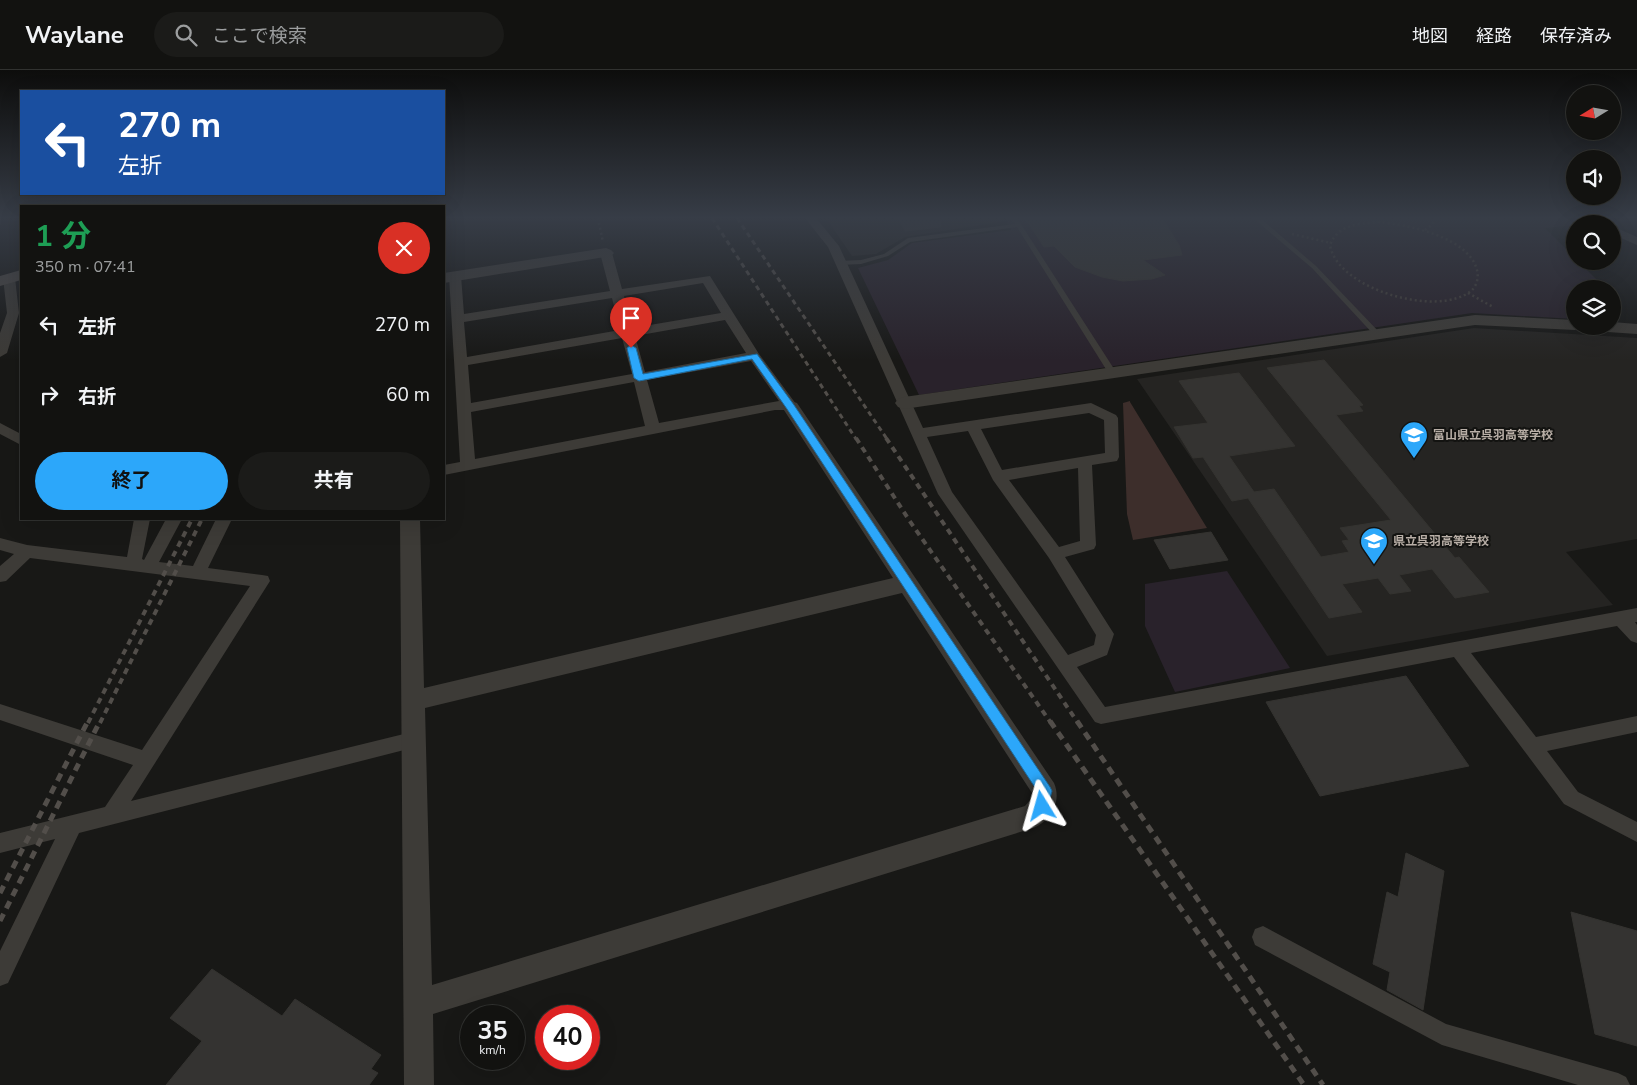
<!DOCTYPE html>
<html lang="ja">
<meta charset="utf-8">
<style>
body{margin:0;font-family:"Nunito Sans","Noto Sans JP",sans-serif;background:#1b1b19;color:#f1f3f6;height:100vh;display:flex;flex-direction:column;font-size:19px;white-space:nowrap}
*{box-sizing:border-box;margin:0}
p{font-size:16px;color:#9c9e9f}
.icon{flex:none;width:28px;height:28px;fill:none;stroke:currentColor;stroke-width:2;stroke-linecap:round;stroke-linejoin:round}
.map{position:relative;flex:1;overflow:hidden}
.sheet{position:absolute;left:20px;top:135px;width:425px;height:315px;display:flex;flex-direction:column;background:#121210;border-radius:0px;box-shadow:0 5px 20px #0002,0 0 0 1px #313230}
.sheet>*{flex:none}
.guide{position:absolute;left:20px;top:20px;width:425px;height:105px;border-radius:0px;box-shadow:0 5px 20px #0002,0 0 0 1px #313230;background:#1a4fa0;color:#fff;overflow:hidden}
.needle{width:32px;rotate:259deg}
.controls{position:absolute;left:1566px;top:15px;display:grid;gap:10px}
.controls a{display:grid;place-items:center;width:55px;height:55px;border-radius:50%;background:#121210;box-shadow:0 5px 20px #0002,0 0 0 1px #313230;font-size:25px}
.speed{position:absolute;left:460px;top:935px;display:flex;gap:10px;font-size:25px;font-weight:700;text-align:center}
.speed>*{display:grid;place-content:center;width:65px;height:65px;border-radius:50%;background:#121210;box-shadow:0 5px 20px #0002,0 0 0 1px #313230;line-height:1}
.speed small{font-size:12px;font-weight:400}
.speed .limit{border:8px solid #d22;background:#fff;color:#111}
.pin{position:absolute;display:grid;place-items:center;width:42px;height:42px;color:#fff;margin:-51px -21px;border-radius:50% 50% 50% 0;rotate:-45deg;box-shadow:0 0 5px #0007}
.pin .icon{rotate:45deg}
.me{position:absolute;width:55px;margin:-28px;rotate:352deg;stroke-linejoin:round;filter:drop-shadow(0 0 4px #0008)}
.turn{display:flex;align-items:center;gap:18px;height:105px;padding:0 15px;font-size:22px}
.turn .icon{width:65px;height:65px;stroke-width:2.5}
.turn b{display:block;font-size:35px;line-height:42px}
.round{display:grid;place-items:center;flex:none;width:52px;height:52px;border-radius:26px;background:#1b1b19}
.summary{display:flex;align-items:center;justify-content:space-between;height:85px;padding:0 15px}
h1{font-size:30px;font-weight:700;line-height:38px;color:#1e9e55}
.primary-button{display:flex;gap:10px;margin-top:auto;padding:10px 15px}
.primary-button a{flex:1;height:58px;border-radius:30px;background:#2ca7fa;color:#111;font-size:20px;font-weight:700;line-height:58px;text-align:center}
.primary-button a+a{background:#1b1b19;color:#f1f3f6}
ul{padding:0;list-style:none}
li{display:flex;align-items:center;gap:15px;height:70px;padding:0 15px}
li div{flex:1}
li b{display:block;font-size:19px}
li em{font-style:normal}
header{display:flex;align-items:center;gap:30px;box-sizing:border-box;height:70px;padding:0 25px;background:#121210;border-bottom:1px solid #313230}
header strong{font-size:24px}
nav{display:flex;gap:28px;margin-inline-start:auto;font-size:18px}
.search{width:350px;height:45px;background:#1b1b19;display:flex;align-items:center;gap:12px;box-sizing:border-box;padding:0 18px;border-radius:28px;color:#9c9e9f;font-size:19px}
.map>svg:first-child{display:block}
.built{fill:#252422}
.green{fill:#29222b}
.water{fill:#3d2e2b}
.building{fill:#343331;stroke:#343330}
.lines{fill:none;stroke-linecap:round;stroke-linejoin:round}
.path{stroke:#44403d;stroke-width:2.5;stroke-dasharray:2 3;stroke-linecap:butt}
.service{fill:#3d3b37;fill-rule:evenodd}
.minor{fill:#3d3b37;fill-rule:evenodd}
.tertiary{fill:#3d3b37;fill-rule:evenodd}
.secondary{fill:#4d4945;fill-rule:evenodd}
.rail-far2{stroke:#524e4a;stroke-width:3;stroke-dasharray:5 4;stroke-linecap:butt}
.rail-far1{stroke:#524e4a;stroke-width:4;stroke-dasharray:6 5;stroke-linecap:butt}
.rail{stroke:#524e4a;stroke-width:5;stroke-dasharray:8 6;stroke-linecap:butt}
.route{fill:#2ca7fa;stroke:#1d6da2}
.labels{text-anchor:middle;stroke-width:4;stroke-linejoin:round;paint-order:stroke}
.poi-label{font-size:12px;font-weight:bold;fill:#b9afa7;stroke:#131311;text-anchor:start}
</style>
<header>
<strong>Waylane</strong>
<div class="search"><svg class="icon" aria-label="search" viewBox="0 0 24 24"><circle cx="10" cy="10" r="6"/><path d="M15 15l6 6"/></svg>ここで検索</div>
<nav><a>地図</a><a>経路</a><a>保存済み</a></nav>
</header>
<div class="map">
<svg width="1637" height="1015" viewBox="0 0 1637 1015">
<rect width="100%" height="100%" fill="#181816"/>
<!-- built -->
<path class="built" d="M826,148h178l2,3 -101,16 -29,17 -24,2z
M1474,258l163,10v201l-71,13 47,53 -286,51 -190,-277z"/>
<!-- green -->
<path class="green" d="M1005,148h574l9,6 -43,4 30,30v3h3l28,28h-31v30l-103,-6 -553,82 -61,-127 30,-8 24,-17 99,-13z
M1227,501l63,97 -115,24 -30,-66v-42z"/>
<!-- water -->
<path class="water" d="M1130,331v1l77,126 -74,12 -6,-26 -4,-111z"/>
<!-- building -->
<path class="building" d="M898,148h42l1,9 -36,4z
M1025,148h137l17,27 3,10 -39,5 22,15 -13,4 -29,2 -21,-4 -27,-10 -21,-21 -10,1z
M1324,290l39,45 -4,1 4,5 -27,4 119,143 4,-1 30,35 -34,6 -23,-29 -33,6 12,16 -21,3 -12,-16 -36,6 20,28 -33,6 -81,-120 -16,3 -29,-44 -10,1 -19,-31 34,-4 -29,-42 60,-8 56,73 -66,10 25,36 20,-3 47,68 28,-5 -7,-11 7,-1 -9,-12 51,-8 -124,-152z
M1211,462l17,28 -58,9 -16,-29z
M1406,606l63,90 -149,30 -54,-94z
M1406,783l38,18 -21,139 -36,-20 3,-18 -17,-8 14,-72 11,5z
M1571,842l66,19v115l-42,-12z
M212,899l70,47 13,-17 86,56 -10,14 7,4 -9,12h-203l36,-44 -32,-23z"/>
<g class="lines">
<!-- path -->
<path class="path" d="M598,148l5,24
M1378,152c28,2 91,15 99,48 2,7 0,16 -6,21 -34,27 -134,-2 -141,-46 8,-21 29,-21 48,-23z
M1425,160l8,-6 2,-6
M1292,164l39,9
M1468,223l25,14"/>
<!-- service -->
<path class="service" d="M1011,148h6l99,154 -1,2h-6l-92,-147 -107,15 -22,14 -27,8 -22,1 -3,-2 3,-2 22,-1 23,-6 24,-16 107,-14z
M1253,148h7l56,48 63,66v4h-4l-63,-68z"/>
<!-- minor -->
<path class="minor" d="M805,148h11l23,28 84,182 168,-25 25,12 2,3 1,39 -2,4 -25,4 4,80 -2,4 -29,8 49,77 -7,21 -30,12 28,40 532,-99v14h-2l2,3v18l-6,-2 -14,-15 -146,27 65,84 101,-21v16l-90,19 31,41 59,30v20l-73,-38 -110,-147 -353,67 -6,-2 -157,-228 -110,-247zM1089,343l15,7 1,33 -103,17 -21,-41zM968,361l25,49 56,78 47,77 -2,10 -26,10 -116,-163 -25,-55zM1078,398l2,73 -21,6 -50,-67z
M1586,148h14l7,6h-14z
M1612,156l25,11v8l-25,-11z
M606,180l6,3 10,36 88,-13 49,78 37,50 2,3 -2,3h-21l-331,65v-10l16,-3 -11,-186 2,-3h8l2,3 3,38 146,-23 -10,-38zM703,213l18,30 -89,15 -8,-32zM612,228l8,32 -153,27 -3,-35zM725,250l21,33 -101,19 -10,-36zM622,268l10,36 -161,29 -3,-38zM751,291l28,40 -120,22 -12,-43zM634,312l11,44 -170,33 -4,-47z
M9,204l6,4 4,35 -12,40 -7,4v-24l7,-20 -4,-35z
M0,353l21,11v11l-21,-11z
M134,449h16l-8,40 2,1 22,-41h16l-23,43 34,4 23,-47h16l-24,49 54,7 6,1 2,5 -139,220 281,-69 7,2 2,6 -2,6 -7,2 -333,85 -71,150 -8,3v-35l55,-112 -55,14v-20l105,-26 28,-42 -133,-45v-16l142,46 108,-164 -220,-28 -24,23 -6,1v-16l14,-12 -14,-4v-12l27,7 100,12z
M1263,856l183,98 172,49 8,4 4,8h-52l-136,-40 -187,-100 -3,-8 3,-8z"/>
<!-- tertiary -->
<path class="tertiary" d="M606,178l5,2 3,3 -3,3 -167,27v-10z
M1475,245l100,5v6h7l-7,4 -100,-5 -571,84 -6,-2 -3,-4 3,-4 6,-2z
M1612,252l25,2v10l-44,-3 -8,-5h27z
M791,331l6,2 257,380c8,18 -3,38 -21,45l-600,186 1,71h-30l-4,-566h20l4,169 469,-110 -111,-171 3,-4zM902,523l130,200 -2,7 -5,6 -593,179 -7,-277z"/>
<!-- secondary -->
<path class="secondary" d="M21,200v10l-21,6v-10z"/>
<!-- rail-far2 -->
<path class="rail-far2" d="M712,148l144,221
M737,148l150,221"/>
<!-- rail-far1 -->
<path class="rail-far1" d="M856,368l53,82 142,203
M886,368l192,285
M88,653l104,-204
M100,653l102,-204"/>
<!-- rail -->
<path class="rail" d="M1050,651l254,364
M1077,651l246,364
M0,823l88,-172
M0,851l100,-200"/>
</g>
<!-- sky -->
<linearGradient id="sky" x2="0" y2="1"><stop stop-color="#0d0d0c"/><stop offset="0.51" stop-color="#373d47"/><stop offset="1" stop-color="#373d47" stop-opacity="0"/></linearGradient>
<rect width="1637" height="290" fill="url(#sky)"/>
<!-- route -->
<path class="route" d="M631,275l5,3 7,26 114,-20 37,51 256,382 2,4 -5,19 -5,2 -4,-2 -2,-4 2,-14 -251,-383 -35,-50 -113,22 -5,-3 -7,-30z"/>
<!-- icons -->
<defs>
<g id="school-pin" transform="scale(1.4375)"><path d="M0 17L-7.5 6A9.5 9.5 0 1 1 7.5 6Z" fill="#2ca7fa" stroke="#131311"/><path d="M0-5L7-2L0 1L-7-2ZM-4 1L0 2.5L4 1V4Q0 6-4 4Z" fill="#fff"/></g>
</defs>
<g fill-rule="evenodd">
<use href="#school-pin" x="1414" y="365"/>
<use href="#school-pin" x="1374" y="471"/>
</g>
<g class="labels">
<!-- poi labels -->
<g class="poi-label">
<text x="1433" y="369">富山県立呉羽高等学校</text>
<text x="1393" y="475">県立呉羽高等学校</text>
</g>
</g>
</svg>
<div class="controls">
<a><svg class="needle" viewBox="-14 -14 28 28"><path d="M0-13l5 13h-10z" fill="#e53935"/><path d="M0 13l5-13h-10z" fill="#9c9e9f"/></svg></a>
<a><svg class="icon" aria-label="sound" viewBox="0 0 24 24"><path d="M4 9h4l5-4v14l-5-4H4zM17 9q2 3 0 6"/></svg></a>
<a><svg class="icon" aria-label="search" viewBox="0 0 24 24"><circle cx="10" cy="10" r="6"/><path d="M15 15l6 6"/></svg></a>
<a><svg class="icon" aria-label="layers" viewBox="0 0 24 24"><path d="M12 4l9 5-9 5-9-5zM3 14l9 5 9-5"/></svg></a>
</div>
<div class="speed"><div>35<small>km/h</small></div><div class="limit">40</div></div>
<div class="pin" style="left:631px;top:278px;background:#d93025"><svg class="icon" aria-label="arrive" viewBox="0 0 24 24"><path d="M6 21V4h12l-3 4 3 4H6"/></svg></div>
<svg class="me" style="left:1042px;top:736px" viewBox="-20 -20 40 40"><path d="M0-17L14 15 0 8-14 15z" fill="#2ca7fa" stroke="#fff" stroke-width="4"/></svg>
<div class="guide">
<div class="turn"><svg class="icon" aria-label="left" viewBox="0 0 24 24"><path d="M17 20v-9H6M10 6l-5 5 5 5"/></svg><div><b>270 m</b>左折</div></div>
</div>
<section class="sheet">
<div class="summary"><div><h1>1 分</h1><p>350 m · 07:41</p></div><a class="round" style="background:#d93025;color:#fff"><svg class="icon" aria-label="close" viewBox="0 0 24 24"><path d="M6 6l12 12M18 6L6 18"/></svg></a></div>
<ul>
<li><svg class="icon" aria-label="left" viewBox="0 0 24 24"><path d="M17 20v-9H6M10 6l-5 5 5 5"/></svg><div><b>左折</b></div><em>270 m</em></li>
<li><svg class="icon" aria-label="right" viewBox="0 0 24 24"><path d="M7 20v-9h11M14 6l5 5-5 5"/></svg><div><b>右折</b></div><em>60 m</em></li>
</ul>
<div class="primary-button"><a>終了</a><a>共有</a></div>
</section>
</div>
